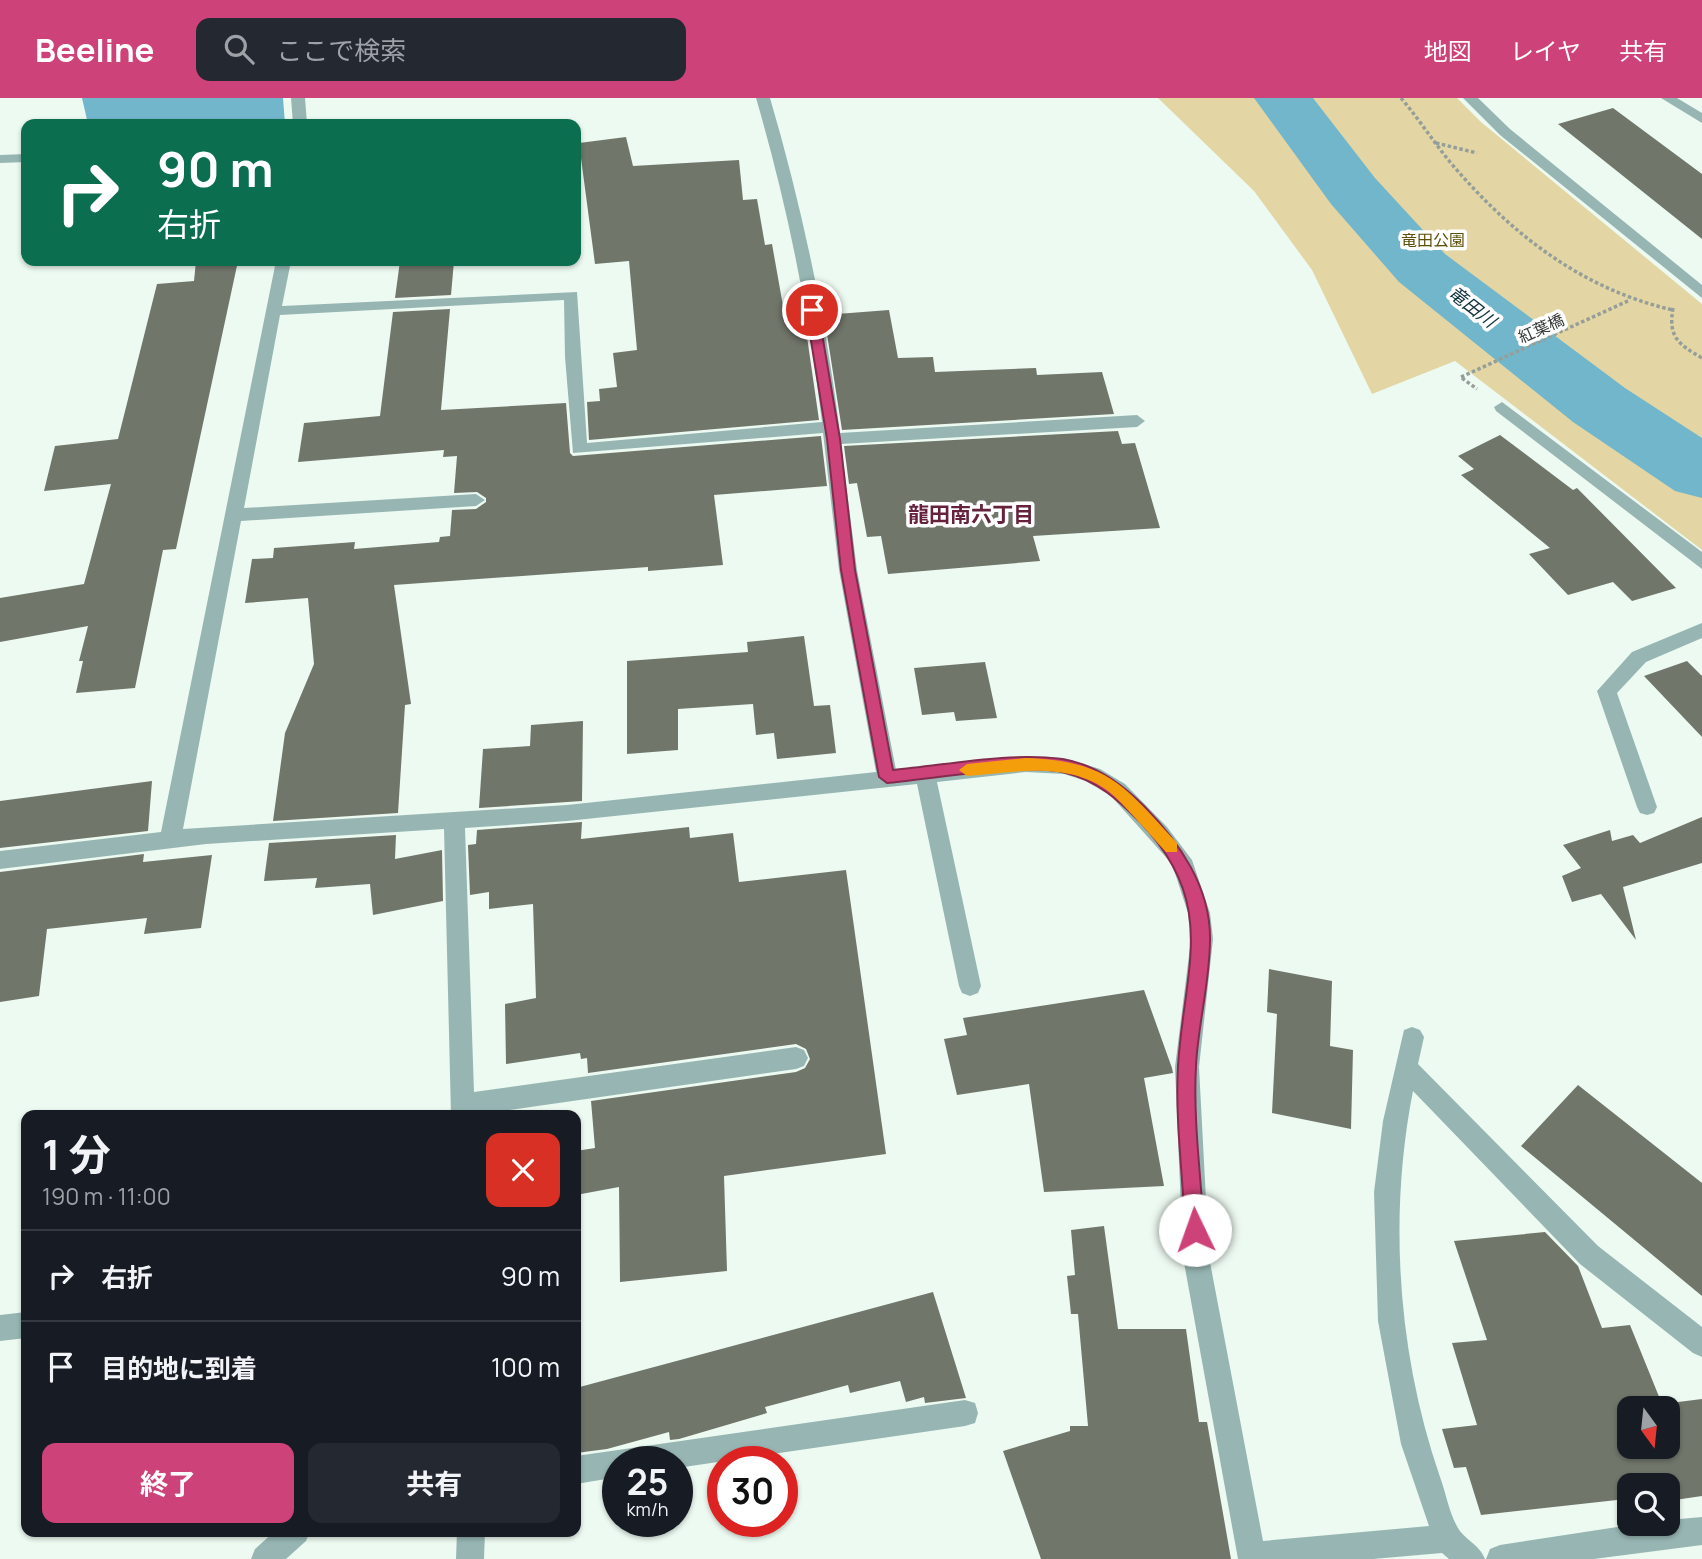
<!DOCTYPE html>
<html lang="ja">
<meta charset="utf-8">
<style>
body{margin:0;font-family:Manrope,"Noto Sans JP",sans-serif;background:#242831;color:#f1f3f6;height:100vh;display:flex;flex-direction:column;font-size:26px;white-space:nowrap}
*{box-sizing:border-box;margin:0}
p{font-size:23px;color:#9ea1a6}
.icon{flex:none;width:38px;height:38px;fill:none;stroke:currentColor;stroke-width:2;stroke-linecap:round;stroke-linejoin:round}
.map{position:relative;flex:1;overflow:hidden}
.sheet{position:absolute;left:21px;top:1012px;width:560px;height:427px;display:flex;flex-direction:column;background:#171b24;border-radius:14px;box-shadow:0 2px 5px #0004}
.sheet>*{flex:none}
.top-card{position:absolute;left:21px;top:21px;width:560px;height:147px;border-radius:14px;box-shadow:0 2px 5px #0004;background:#0b6e4f;color:#fff;overflow:hidden}
.needle{width:46px;rotate:165deg}
.fabs{position:absolute;left:1617px;top:1298px;display:grid;gap:14px}
.fabs a{display:grid;place-items:center;width:63px;height:63px;border-radius:14px;background:#171b24;box-shadow:0 2px 5px #0004;font-size:35px}
.speed{position:absolute;left:602px;top:1348px;display:flex;gap:14px;font-size:35px;font-weight:700;text-align:center}
.speed>*{display:grid;place-content:center;width:91px;height:91px;border-radius:50%;background:#171b24;box-shadow:0 2px 5px #0004;line-height:1}
.speed small{font-size:18px;font-weight:400}
.speed .limit{border:10px solid #d22;background:#fff;color:#111}
.pin{position:absolute;display:grid;place-items:center;width:60px;height:60px;color:#fff;margin:-30px;border:4px solid #fff;border-radius:50%;box-shadow:0 2px 7px #0007}
.me{position:absolute;width:77px;margin:-38px;rotate:357deg;stroke-linejoin:round;filter:drop-shadow(0 0 5px #0008)}
.turn{display:flex;align-items:center;gap:24px;height:147px;padding:0 21px;font-size:32px}
.turn .icon{width:91px;height:91px;stroke-width:2.5}
.turn b{display:block;font-size:49px;line-height:60px}
.round{display:grid;place-items:center;flex:none;width:74px;height:74px;border-radius:14px;background:#242831}
.head{display:flex;align-items:center;justify-content:space-between;height:119px;padding:0 21px}
h1{font-size:42px;font-weight:700;line-height:52px}
.cta{display:flex;gap:14px;margin-top:auto;padding:14px 21px}
.cta a{flex:1;height:80px;border-radius:14px;background:#cd4278;color:#fff;font-size:28px;font-weight:700;line-height:80px;text-align:center}
.cta a+a{background:#242831;color:#f1f3f6}
ul{padding:0;list-style:none}
li{display:flex;align-items:center;gap:21px;height:91px;padding:0 21px;border-top:2px solid #363941}
li div{flex:1}
li b{display:block;font-size:26px}
li em{font-style:normal}
header{display:flex;align-items:center;gap:42px;box-sizing:border-box;height:98px;padding:0 35px;background:#cd4278;color:#fff}
header strong{font-size:33px}
nav{display:flex;gap:38px;margin-inline-start:auto;font-size:24px}
.search{width:490px;height:63px;background:#242831;display:flex;align-items:center;gap:18px;box-sizing:border-box;padding:0 24px;border-radius:14px;color:#9ea1a6;font-size:26px}
.map>svg:first-child{display:block}
.green{fill:#e3d6a4}
.water{fill:#72b6cc}
.lines{fill:none;stroke-linecap:round;stroke-linejoin:round}
.river{fill:#72b6cc;fill-rule:evenodd}
.building{fill:#71766b;fill-rule:evenodd}
.path{stroke:#959e98;stroke-width:3.5;stroke-dasharray:3.5 2.5;stroke-linecap:butt}
.minor{fill:#97b6b3;fill-rule:evenodd}
.route{fill:#cd4278;stroke:#852b4e;stroke-width:2}
.slow{fill:#f59e0b}
.labels{text-anchor:middle;stroke-width:7;stroke-linejoin:round;paint-order:stroke}
.far-park-label{font-size:16px;fill:#5f4f09;stroke:#fff}
.far-street-label{font-size:16px;fill:#353a37;stroke:#fff}
.far-water-label{font-size:18px;font-style:italic;fill:#0f313b;stroke:#fff}
.neighbourhood-label{font-size:21px;font-weight:bold;fill:#66223b;stroke:#fff}
</style>
<header>
<strong>Beeline</strong>
<div class="search"><svg class="icon" aria-label="search" viewBox="0 0 24 24"><circle cx="10" cy="10" r="6"/><path d="M15 15l6 6"/></svg>ここで検索</div>
<nav><a>地図</a><a>レイヤ</a><a>共有</a></nav>
</header>
<div class="map">
<svg width="1702" height="1461" viewBox="0 0 1702 1461">
<rect width="100%" height="100%" fill="#edfaf1"/>
<!-- green -->
<path class="green" d="M1158,0h299l24,24 221,182v246l-247,-189 -83,33 -60,-124 -58,-79z"/>
<!-- water -->
<path class="water" d="M82,0h201l2,26h-197z"/>
<g class="lines">
<!-- river -->
<path class="river" d="M1254,0h59l62,80 70,76 180,134 77,50v60l-27,-7 -102,-69 -174,-140 -68,-78z"/>
</g>
<!-- building -->
<path class="building" d="M1613,10l89,66v65l-144,-115z
M626,39l7,29 106,-6 4,40 14,-1 8,46 7,-1 13,73 19,-1 15,104 -230,20 -2,-38 13,-1 -1,-12 18,-2 -4,-34 24,-3 -8,-89 -34,3 -16,-121z
M196,163h42l-62,288 -13,1 -28,138 -59,5 7,-32h-4l9,-35 -88,16v-44l84,-14 27,-100 -67,7 11,-45 63,-7 39,-155 37,-3z
M400,163h54l-3,34 -56,3z
M450,211l-9,101 125,-7 4,50 3,3 248,-20 6,50 -113,9 9,70 -75,6v-4l-254,18 17,119 -6,1 -7,108 -125,8 12,-88 29,-69 -6,-66 -63,5 7,-44 21,-1 1,-10 81,-6 -1,7 85,-7 1,-5 10,-1 2,-26 24,-1 10,-7v-4l-9,-6 -23,1 3,-37 -14,1 1,-7 -146,12 6,-39 76,-7 13,-104z
M889,212l9,48 35,-1 2,15 101,-4 1,7 65,-3 12,42 -272,16 -18,-115z
M1118,333l4,13 13,-1 25,85 -127,8 7,25 -152,13 -7,-38 -14,1 -10,-54 -8,1 -5,-38z
M1500,337l73,55 4,-2 99,100 -44,13 -19,-19 -45,13 -39,-41 21,-6 -89,-73 13,-6 -16,-13z
M804,538l10,70 16,-1 6,48 -59,6 -3,-26 -18,2 -3,-31 -75,5v41l-51,4v-93l121,-9 -1,-10z
M1687,563l15,15v61l-58,-61z
M985,564l12,56 -41,3 -2,-9 -32,3 -8,-47z
M583,623l-1,80 -103,7 4,-59 47,-3 1,-21z
M152,683l-4,50 -148,17v-47z
M1702,719v46l-79,24 13,53 -35,-46 -29,8 -10,-26 19,-8 -18,-23 47,-15 2,11 21,-6 7,8z
M582,724l-1,17 108,-12 1,11 43,-5 6,49 107,-12 40,284 -162,22 3,95 -107,11 -1,-95 -43,8v-44l19,-3 -4,-47 205,-29 9,-4 5,-9 -4,-10 -10,-5 -208,29 -1,-15 -6,1 -1,-6 -74,11 -1,-60 31,-6 -3,-94 -44,5v-17l-19,3 -2,-50 8,-1 1,-14z
M396,737l-1,24 47,-9 1,51 -70,14 -3,-31 -55,4 2,-10 -53,3 5,-38z
M144,756l-1,8 69,-7 -11,73 -57,6 3,-16 -100,11 -8,67 -39,6v-130z
M1269,871l63,12 -2,65 23,4 -2,79 -79,-16 5,-99 -10,-2z
M1144,892l28,78 1,5 -29,5 20,108 -120,6 -15,-108 -72,11 -13,-56 23,-4 -4,-17z
M1578,987l124,98v113l-181,-150z
M1104,1128l14,103h68l13,93h8l24,137h-190l-38,-108 67,-20v-5h18l-10,-112h-7l-4,-38 8,-1 -4,-45z
M1545,1134l33,34 24,62 28,-3 32,79 40,-5v97l-34,5v-15h-39v21l-3,-8 -145,16 -15,-48 -12,1 -12,-39 35,-4 -25,-82 35,-3 -33,-99zM1629,1311h39v38h-39z
M933,1194l33,106 -41,5 -1,-6 -18,5 -6,-21 -50,12 -2,-8 -83,22 2,6 -88,26 -9,1 -1,-8 -62,17 -31,4v-65z"/>
<g class="lines">
<!-- path -->
<path class="path" d="M1401,0c17,20 32,43 49,64 60,71 131,127 223,148
M1436,45l41,10
M1673,210c-5,29 5,36 29,50
M1461,279l169,-77
M1462,280l15,11"/>
<!-- minor -->
<path class="minor" d="M291,0h14l2,26h-14z
M756,0h14c32,109 56,222 70,335l297,-18 8,6 -8,6 -296,17 16,126 39,200 130,-14 38,2 36,11 25,15 42,43 25,33 18,53 3,26 -14,128 10,190 54,284 166,-15 -28,-82 -23,-123 -4,-129 9,-71 21,-91 8,-3 8,3 4,7 -6,27 180,182 104,81v30l-9,-4 -113,-89 -167,-173c-25,127 -15,264 27,386 6,16 9,36 18,51 7,12 21,16 27,31h-36l-7,-6 -69,6h-135l-55,-302 -8,-190 16,-128 -3,-26 -16,-49 -61,-68 -25,-15 -22,-7 -38,-2 -89,10 44,204 -3,7 -8,3 -8,-3 -3,-7 -42,-202 -350,37 -102,7 9,264 322,-45 8,3 4,8 -4,8 -8,3 -321,46h-24l-7,-286 -238,15 -206,25v-18l161,-19 115,-571h15l-9,45 295,-14 10,151 235,-21c-13,-109 -35,-218 -66,-324zM564,202l1,57 8,96 250,-20 16,137 37,202 -309,33 -384,24 58,-308 235,-15 9,-6 -9,-6 -232,14 36,-193z
M1463,0h15l32,31 192,156v13l-202,-163z
M1661,0h16l25,15v10z
M26,56v8l-26,1v-8z
M1502,304l200,150v17l-206,-158 -2,-4z
M1702,525v15l-56,24 -29,31 40,114 -3,6 -7,2 -7,-2 -3,-6 -40,-116 35,-39z
M26,1214v26l-26,3v-26z
M965,1302l10,3 3,10 -3,10 -10,3 -288,42v-7h-59v16l-42,7v-28z
M1702,1419v28l-108,14h-108l4,-10 10,-4 137,-21h31v-4z
M275,1433h35l-4,10 -20,18h-35l4,-10z
M457,1433h28l-1,28h-28z"/>
</g>
<!-- route -->
<path class="route" d="M812,208l6,4 22,129 15,131 38,200c55,-5 115,-18 169,-11 33,5 60,25 82,47 35,36 67,81 66,134 0,42 -12,84 -14,126 -3,54 5,110 8,164l-3,7 -6,3 -7,-3 -3,-7c-2,-54 -10,-110 -7,-164 6,-98 41,-162 -38,-244 -22,-22 -42,-41 -74,-49 -38,-11 -136,6 -179,10l-8,-6 -38,-207 -14,-131 -21,-129z"/>
<!-- slow -->
<path class="slow" d="M1026,660c83,3 98,28 151,85v9h-11c-17,-18 -34,-39 -52,-56 -40,-36 -99,-24 -147,-20l-8,-6 8,-6z"/>
<g class="labels">
<!-- far-park labels -->
<g class="far-park-label">
<text x="1433" y="148">竜田公園</text>
</g>
<!-- far-street labels -->
<g class="far-street-label">
<text transform="translate(1541 230) rotate(-24)" y="6">紅葉橋</text>
</g>
<!-- far-water labels -->
<g class="far-water-label">
<text transform="translate(1472 209) rotate(38)" y="6">竜田川</text>
</g>
<!-- neighbourhood labels -->
<g class="neighbourhood-label">
<text x="971" y="424">龍田南六丁目</text>
</g>
</g>
</svg>
<div class="fabs">
<a><svg class="needle" viewBox="-14 -14 28 28"><path d="M0-13l5 13h-10z" fill="#e53935"/><path d="M0 13l5-13h-10z" fill="#9ea1a6"/></svg></a>
<a><svg class="icon" aria-label="search" viewBox="0 0 24 24"><circle cx="10" cy="10" r="6"/><path d="M15 15l6 6"/></svg></a>
</div>
<div class="speed"><div>25<small>km/h</small></div><div class="limit">30</div></div>
<div class="pin" style="left:812px;top:212px;background:#d93025"><svg class="icon" aria-label="arrive" viewBox="0 0 24 24"><path d="M6 21V4h12l-3 4 3 4H6"/></svg></div>
<svg class="me" style="left:1195px;top:1132px" viewBox="-20 -20 40 40"><circle r="19" fill="#fff"/><path d="M0-13L10 11 0 6-10 11z" fill="#cd4278"/></svg>
<div class="top-card">
<div class="turn"><svg class="icon" aria-label="right" viewBox="0 0 24 24"><path d="M7 20v-9h11M14 6l5 5-5 5"/></svg><div><b>90 m</b>右折</div></div>
</div>
<section class="sheet">
<div class="head"><div><h1>1 分</h1><p>190 m · 11:00</p></div><a class="round" style="background:#d93025;color:#fff"><svg class="icon" aria-label="close" viewBox="0 0 24 24"><path d="M6 6l12 12M18 6L6 18"/></svg></a></div>
<ul>
<li><svg class="icon" aria-label="right" viewBox="0 0 24 24"><path d="M7 20v-9h11M14 6l5 5-5 5"/></svg><div><b>右折</b></div><em>90 m</em></li>
<li><svg class="icon" aria-label="arrive" viewBox="0 0 24 24"><path d="M6 21V4h12l-3 4 3 4H6"/></svg><div><b>目的地に到着</b></div><em>100 m</em></li>
</ul>
<div class="cta"><a>終了</a><a>共有</a></div>
</section>
</div>
